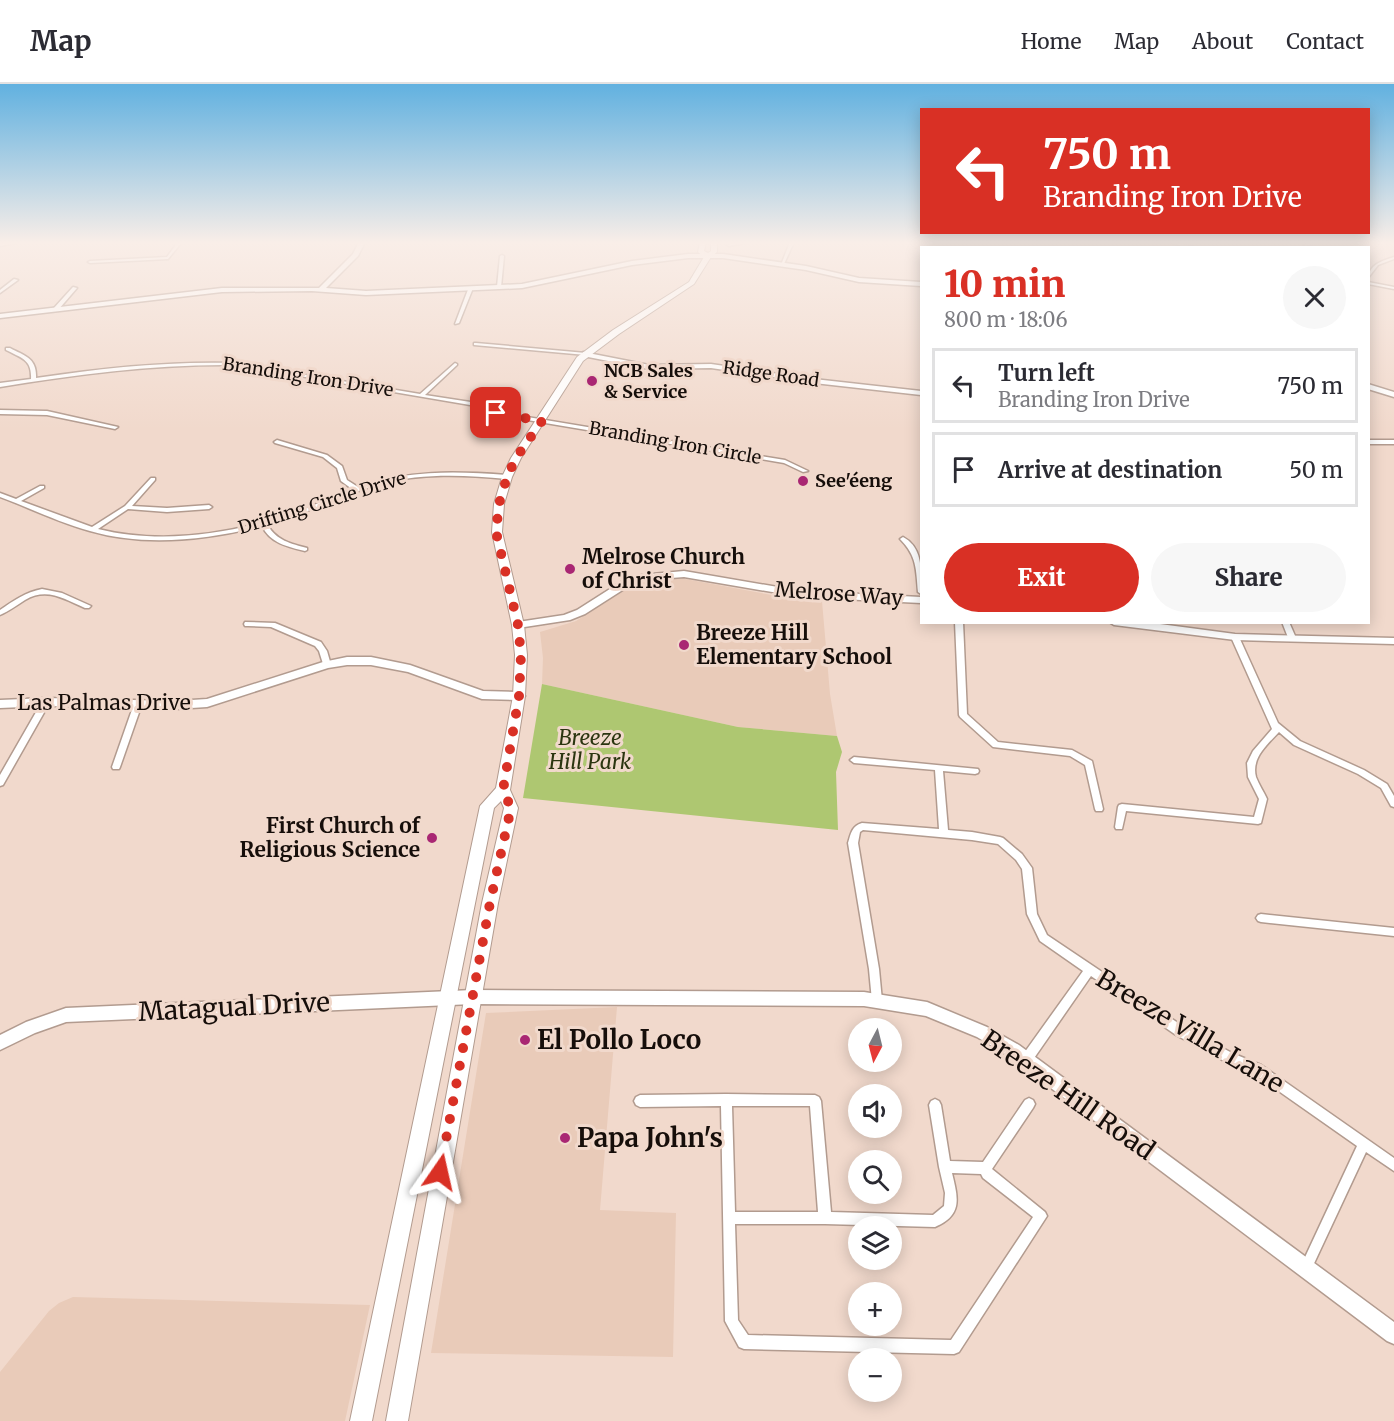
<!DOCTYPE html>
<meta charset="utf-8">
<style>
body{margin:0;font-family:Merriweather,serif;background:#f7f7f7;color:#2b2b33;height:100vh;display:flex;flex-direction:column;font-size:22px;white-space:nowrap}
*{box-sizing:border-box;margin:0}
p{font-size:20px;color:#7c7c81}
.icon{flex:none;width:33px;height:33px;fill:none;stroke:currentColor;stroke-width:2;stroke-linecap:round;stroke-linejoin:round}
.map{position:relative;flex:1;overflow:hidden}
.drawer{position:absolute;left:920px;top:162px;width:450px;height:378px;display:flex;flex-direction:column;background:#fff;border-radius:0px;box-shadow:0 3px 15px #0003}
.drawer>*{flex:none}
.banner{position:absolute;left:920px;top:24px;width:450px;height:126px;border-radius:0px;box-shadow:0 3px 15px #0003;background:#d93025;color:#fff;overflow:hidden}
.needle{width:39px;rotate:187deg}
.controls{position:absolute;left:848px;top:934px;display:grid;gap:12px}
.controls a{display:grid;place-items:center;width:54px;height:54px;border-radius:50%;background:#fff;box-shadow:0 3px 15px #0003;font-size:30px}
.pin{position:absolute;display:grid;place-items:center;width:51px;height:51px;color:#fff;margin:-26px;border-radius:12px;box-shadow:0 3px 9px #0006}
.me{position:absolute;width:66px;margin:-33px;rotate:11deg;stroke-linejoin:round;filter:drop-shadow(0 0 4px #0008)}
.turn{display:flex;align-items:center;gap:21px;height:126px;padding:0 24px;font-size:27px}
.turn .icon{width:78px;height:78px;stroke-width:2.5}
.turn b{display:block;font-size:42px;line-height:51px}
.round{display:grid;place-items:center;flex:none;width:63px;height:63px;border-radius:32px;background:#f7f7f7}
.headline{display:flex;align-items:center;justify-content:space-between;height:102px;padding:0 24px}
h1{font-size:36px;font-weight:800;line-height:45px;color:#d93025}
.action{display:flex;gap:12px;margin-top:auto;padding:12px 24px}
.action a{flex:1;height:69px;border-radius:36px;background:#d93025;color:#fff;font-size:24px;font-weight:800;line-height:69px;text-align:center}
.action a+a{background:#f7f7f7;color:#2b2b33}
ul{padding:0;list-style:none}
li{display:flex;align-items:center;gap:18px;height:75px;margin:0 12px 9px;padding:0 12px;border:3px solid #e1e1e2;border-radius:0px}
li div{flex:1}
li b{display:block;font-size:22px}
li em{font-style:normal}
header{display:flex;align-items:center;gap:36px;box-sizing:border-box;height:84px;padding:0 30px;background:#fff;border-bottom:2px solid #e1e1e2}
header strong{font-size:28px}
nav{display:flex;gap:33px;margin-inline-start:auto;font-size:21px}
.map>svg:first-child{display:block}
.built{fill:#e9cbb9}
.green{fill:#aec771}
.lines{fill:none;stroke-linecap:round;stroke-linejoin:round}
.street-casing{stroke:#b29b8f;stroke-width:3}
.secondary-casing{stroke:#b29b8f;stroke-width:3}
.primary-casing{stroke:#b29b8f;stroke-width:2}
.street{fill:#fff;fill-rule:evenodd}
.secondary{fill:#fff;fill-rule:evenodd}
.primary{fill:#fff;fill-rule:evenodd}
.route{stroke:#d93025;stroke-width:10;stroke-dasharray:0 18}
.poi-dot{fill:#a92773;stroke:#f1d9cc;stroke-width:2}
.labels{text-anchor:middle;stroke-width:6;stroke-linejoin:round;paint-order:stroke}
.far-poi-label{font-size:18px;font-weight:bold;fill:#160e0a;stroke:#f1d9cc;text-anchor:start}
.far-street-label{font-size:18px;fill:#160e0a;stroke:#f1d9cc}
.poi-label{font-size:21px;font-weight:bold;fill:#160e0a;stroke:#f1d9cc;text-anchor:start}
.street-label{font-size:21px;fill:#160e0a;stroke:#f1d9cc}
.park-label{font-size:21px;font-style:italic;fill:#2b3510;stroke:#f1d9cc}
.near-street-label{font-size:26px;fill:#160e0a;stroke:#f1d9cc}
.near-poi-label{font-size:26px;font-weight:bold;fill:#160e0a;stroke:#f1d9cc;text-anchor:start}
</style>
<header>
<strong>Map</strong>
<nav><a>Home</a><a>Map</a><a>About</a><a>Contact</a></nav>
</header>
<div class="map">
<svg width="1394" height="1337" viewBox="0 0 1394 1337">
<rect width="100%" height="100%" fill="#f1d9cc"/>
<!-- built -->
<path class="built" d="M680,494l119,22 23,1 8,93 7,42 -99,-9 -196,-43 1,-26 -3,-26 36,-11 56,-36 22,-5z
M617,923l-17,203 76,3 -3,144 -242,-4 55,-340z
M73,1213l297,8 -25,116h-345v-49l49,-61 10,-8z"/>
<!-- green -->
<path class="green" d="M542,600l196,43 99,9 5,16 -6,20 2,58 -315,-32z"/>
<g class="lines">
<!-- street casing -->
<g class="street-casing">
<path id="street" d="M178,158h4l-14,17 -78,4 -2,-1 2,-1 77,-4z
M741,158h8l-20,4 -2,-1z
M790,158h4l-10,22 -3,1z
M1169,158h6l22,6h-9z
M1313,158h5l-12,4 -2,-1z
M502,171l2,1 -3,31 -2,1 -2,-1 3,-31z
M1394,173v2l-16,6 -10,13c2,-14 14,-17 26,-21z
M14,195l4,1 -18,13v-3z
M1368,198l26,5v2l-26,-5z
M73,203l4,1 -19,22h-4v-2z
M469,203l4,1 -14,35 -4,1z
M476,259l110,10 2,1 -2,1 -112,-10v-2z
M6,264h4c15,8 27,10 26,30 66,-10 132,-17 199,-15l185,31 35,-31 2,1v1l-32,30 52,8 27,10 281,47 23,11 -5,1 -19,-9 -281,-47 -27,-10 -241,-41c-79,-1 -157,9 -235,22v-4l31,-4c1,-20 -10,-21 -25,-29z
M0,326l47,1 71,16 -3,2 -68,-14 -47,-1z
M277,356l50,15 15,11 5,14 11,7c50,-17 96,-16 149,-12l3,2 -3,2c-43,-4 -85,-6 -127,5 -39,11 -74,30 -112,41 7,15 24,19 39,23v2l-2,1c-17,-4 -35,-8 -43,-25 -55,14 -117,21 -172,5 -30,-8 -60,-23 -90,-34v-4l16,6 24,-13h4v2l-23,13 71,26 33,-21 26,-28h4v2l-23,26 35,2 42,-3 3,2 -3,2 -42,3 -39,-3 -30,20c61,15 127,6 186,-13 23,-7 45,-18 68,-27l-11,-8 -4,-13 -14,-11 -48,-14 -1,-1z
M903,453c21,11 18,36 18,57l-3,-2c-2,-23 -1,-36 -18,-53z
M42,505l20,4 29,13 -2,2h-4c-21,-9 -38,-21 -60,-8 -8,5 -16,11 -25,15v-5c13,-9 26,-18 42,-21z
M245,538l30,1 46,19 6,9 4,14 -1,2h-6l-5,-16 -4,-5 -44,-19 -23,-1h-3l-1,-2z
M955,538h8l4,92 31,28 74,8 20,11 11,48 -1,2h-6l-1,-2 -10,-44 -15,-9 -77,-9 -33,-30 -1,-2z
M1282,538h7l7,16 -1,2h-6z
M1232,551h6l1,2 39,86 22,18 64,29 23,14 7,12v11l-3,-1 -10,-18 -23,-14 -64,-29 -15,-13c-12,13 -28,26 -23,45 3,8 8,15 11,22l-6,24 -3,1 -132,-13 -4,18h-6l-1,-2 3,-20 1,-2 3,-1 132,13 5,-18 -11,-22 -1,-14 6,-12 19,-22 -41,-92z
M46,615l4,3 -47,83 -3,1v-11l43,-75z
M138,617l4,3 -22,63 -1,2h-6l-1,-2 22,-63z
M854,673l124,12 1,2 -1,2 -3,1 -32,-3 5,59 24,2 28,5 3,1 19,16 10,14 5,46 10,21 137,92 48,26 29,12 133,93v13l-28,-19 -56,120 -4,2 -4,-2 -2,-4 57,-122 -104,-73 -29,-12 -48,-26 -85,-59 -61,88 -4,1 -4,-1 -1,-4 1,-4 61,-85 -43,-30 -13,-27 -5,-45 -6,-9 -18,-16 -26,-4 -109,-10 -3,2 -2,11 21,126 3,32 -1,3 -4,2 -4,-2 -1,-3 -3,-32 -21,-126c3,-10 4,-17 14,-20l77,6 -4,-59 -81,-7 -4,-3z
M1261,830l133,14v8l-133,-14 -3,-1 -2,-3 2,-3z
M726,1010l89,1 4,2 2,4 10,111 102,3 11,-9 1,-13 -6,-26 -10,-62 2,-4 4,-2 4,2 2,4 9,56 33,1 42,-62 4,-2 4,2 2,4 -2,4 -41,61 53,43 2,4 -88,136 -5,2 -210,-5 -5,-2 -14,-26 -4,-215 -81,1 -4,-2 -2,-4 2,-4 4,-2zM732,1022h78l8,106h-83zM952,1089l29,1 2,4 50,39 -82,123 -203,-5 -10,-15 -3,-96h90l110,3c28,-12 23,-29 17,-54z"/>
</g>
<!-- secondary casing -->
<g class="secondary-casing">
<path id="secondary" d="M0,158h20l-20,4z
M359,158h6l-7,14 -32,32 40,3 156,-7 110,-23 56,-7h35l83,12 53,12 62,4v4l-62,-4 -53,-12 -83,-12h-35l-56,7 -110,23 -156,7 -54,-4 -90,1 -222,26v-4l222,-26h97l34,-34z
M583,268l66,13 62,-1 103,15 107,12v4l-107,-12 -103,-15 -62,1 -66,-13z
M1368,300l26,8v5l-26,-8z
M1368,356h26v4h-26z
M684,487l117,20 120,6v6l-120,-6 -117,-20 -39,3 -13,4 -47,30 -15,6 -52,8 -5,-3 5,-3 46,-7 13,-5 47,-30 17,-5z
M1109,538h36l90,12 159,4v6l-159,-4 -121,-15z
M347,573h24l39,8 73,26 36,1 6,4 -6,4 -37,-1 -74,-27 -37,-7h-24l-19,3 -121,39 -31,2 -130,-3 -46,2v-8l46,-2 130,3 31,-2 116,-37z
M473,906l391,2 63,10 60,25 32,18 375,277v22l-7,-3 -380,-286 -30,-18 -51,-21 -62,-10 -391,-2 -407,18 -31,11 -35,17v-15l26,-13 40,-14z"/>
</g>
<!-- primary casing -->
<g class="primary-casing">
<path id="primary" d="M700,158h6l-2,9 4,2 3,-2v-9h6v10l-6,5 -17,27 -75,50 -36,27 -62,97 -9,19 -8,27 -2,28 22,93 3,30 -2,41 -15,94 8,18 -20,95 -90,518h-22l96,-518 22,-95 -3,-7 -7,7 -122,613h-22l130,-615 16,-18 17,-92 2,-41 -3,-30 -20,-93 2,-28 8,-27 9,-19 66,-101 36,-27 76,-48 15,-25 -6,-5z"/>
</g>
<!-- street -->
<use href="#street" class="street"/>
<!-- secondary -->
<use href="#secondary" class="secondary"/>
<!-- primary -->
<use href="#primary" class="primary"/>
</g>
<!-- sky -->
<linearGradient id="sky" x2="0" y2="1"><stop stop-color="#61b1e0"/><stop offset="0.46" stop-color="#f9eee8"/><stop offset="1" stop-color="#f9eee8" stop-opacity="0"/></linearGradient>
<rect width="1394" height="345" fill="url(#sky)"/>
<g class="lines">
<!-- route -->
<path class="route" d="M440,1088l50,-269 21,-95 -8,-18 16,-94 2,-41 -3,-30 -22,-93 3,-28 8,-27 9,-19 26,-37 -46,-8"/>
</g>
<!-- markers -->
<g class="poi-dot">
<circle cx="592" cy="297" r="6"/>
<circle cx="803" cy="397" r="6"/>
<circle cx="570" cy="485" r="6"/>
<circle cx="684" cy="561" r="6"/>
<circle cx="432" cy="754" r="6"/>
<circle cx="525" cy="956" r="6"/>
<circle cx="565" cy="1054" r="6"/>
</g>
<g class="labels">
<!-- far-poi labels -->
<g class="far-poi-label">
<text x="604" y="293">NCB Sales<tspan x="604" dy="21">&amp; Service</tspan></text>
<text x="815" y="403">See'éeng</text>
</g>
<!-- far-street labels -->
<g class="far-street-label">
<text transform="translate(771 290) rotate(8)" y="6">Ridge Road</text>
<text transform="translate(308 293) rotate(9)" y="6">Branding Iron Drive</text>
<text transform="translate(675 359) rotate(10)" y="6">Branding Iron Circle</text>
<text transform="translate(322 419) rotate(-17)" y="6">Drifting Circle Drive</text>
</g>
<!-- poi labels -->
<g class="poi-label">
<text x="582" y="480">Melrose Church<tspan x="582" dy="24">of Christ</tspan></text>
<text x="696" y="556">Breeze Hill<tspan x="696" dy="24">Elementary School</tspan></text>
<text x="420" y="749" text-anchor="end">First Church of<tspan x="420" dy="24">Religious Science</tspan></text>
</g>
<!-- street labels -->
<g class="street-label">
<text transform="translate(839 510) rotate(4)" y="7">Melrose Way</text>
<text x="104" y="626">Las Palmas Drive</text>
</g>
<!-- park labels -->
<g class="park-label">
<text x="590" y="661">Breeze<tspan x="590" dy="24">Hill Park</tspan></text>
</g>
<!-- near-street labels -->
<g class="near-street-label">
<text transform="translate(234 923) rotate(-3)" y="9">Matagual Drive</text>
<text transform="translate(1190 947) rotate(31)" y="9">Breeze Villa Lane</text>
<text transform="translate(1068 1011) rotate(35)" y="9">Breeze Hill Road</text>
</g>
<!-- near-poi labels -->
<g class="near-poi-label">
<text x="537" y="965">El Pollo Loco</text>
<text x="577" y="1063">Papa John's</text>
</g>
</g>
</svg>
<div class="controls">
<a><svg class="needle" viewBox="-14 -14 28 28"><path d="M0-13l5 13h-10z" fill="#e53935"/><path d="M0 13l5-13h-10z" fill="#7c7c81"/></svg></a>
<a><svg class="icon" aria-label="sound" viewBox="0 0 24 24"><path d="M4 9h4l5-4v14l-5-4H4zM17 9q2 3 0 6"/></svg></a>
<a><svg class="icon" aria-label="search" viewBox="0 0 24 24"><circle cx="10" cy="10" r="6"/><path d="M15 15l6 6"/></svg></a>
<a><svg class="icon" aria-label="layers" viewBox="0 0 24 24"><path d="M12 4l9 5-9 5-9-5zM3 14l9 5 9-5"/></svg></a>
<a>+</a>
<a>−</a>
</div>
<div class="pin" style="left:496px;top:329px;background:#d93025"><svg class="icon" aria-label="arrive" viewBox="0 0 24 24"><path d="M6 21V4h12l-3 4 3 4H6"/></svg></div>
<svg class="me" style="left:440px;top:1088px" viewBox="-20 -20 40 40"><path d="M0-17L14 15 0 8-14 15z" fill="#d93025" stroke="#fff" stroke-width="4"/></svg>
<div class="banner">
<div class="turn"><svg class="icon" aria-label="left" viewBox="0 0 24 24"><path d="M17 20v-9H6M10 6l-5 5 5 5"/></svg><div><b>750 m</b>Branding Iron Drive</div></div>
</div>
<section class="drawer">
<div class="headline"><div><h1>10 min</h1><p>800 m · 18:06</p></div><a class="round"><svg class="icon" aria-label="close" viewBox="0 0 24 24"><path d="M6 6l12 12M18 6L6 18"/></svg></a></div>
<ul>
<li><svg class="icon" aria-label="left" viewBox="0 0 24 24"><path d="M17 20v-9H6M10 6l-5 5 5 5"/></svg><div><b>Turn left</b><p>Branding Iron Drive</p></div><em>750 m</em></li>
<li><svg class="icon" aria-label="arrive" viewBox="0 0 24 24"><path d="M6 21V4h12l-3 4 3 4H6"/></svg><div><b>Arrive at destination</b></div><em>50 m</em></li>
</ul>
<div class="action"><a>Exit</a><a>Share</a></div>
</section>
</div>
